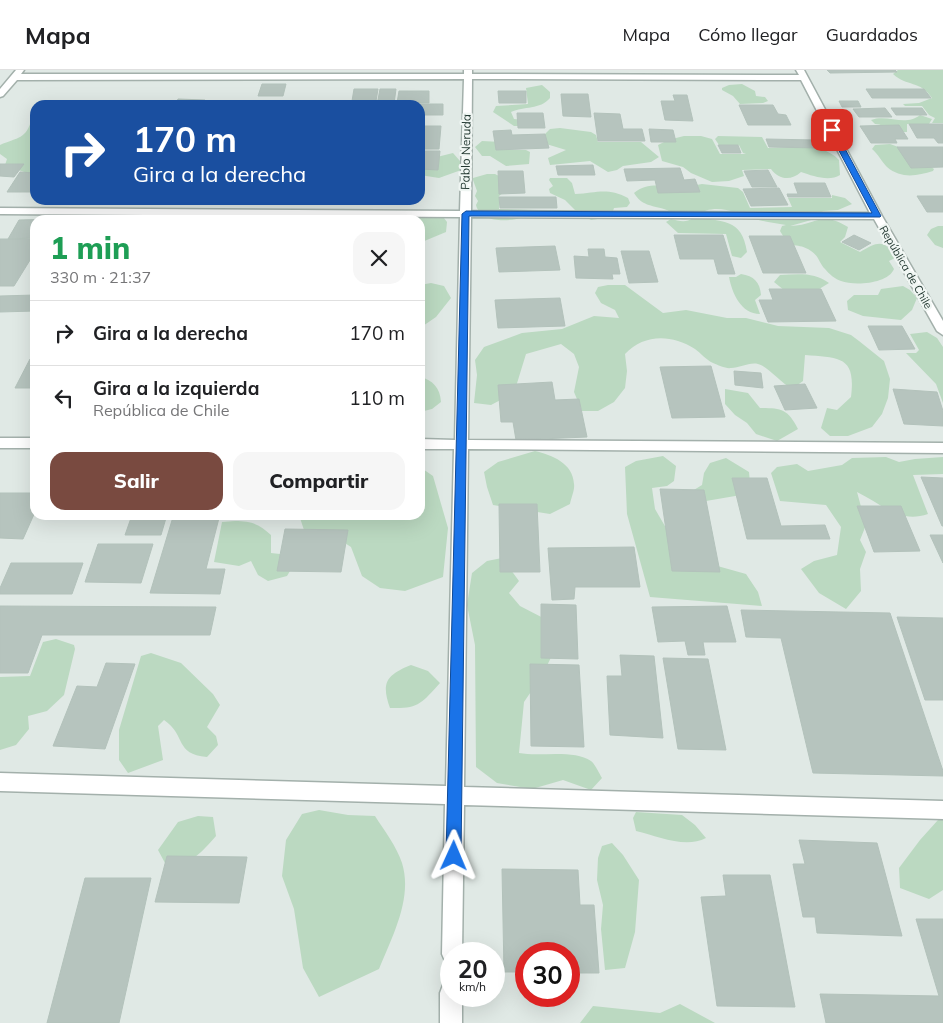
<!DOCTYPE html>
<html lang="es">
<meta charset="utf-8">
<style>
body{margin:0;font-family:Mulish,sans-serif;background:#f6f6f6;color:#202124;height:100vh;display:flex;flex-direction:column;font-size:19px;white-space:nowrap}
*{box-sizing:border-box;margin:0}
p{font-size:16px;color:#757577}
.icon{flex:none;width:28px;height:28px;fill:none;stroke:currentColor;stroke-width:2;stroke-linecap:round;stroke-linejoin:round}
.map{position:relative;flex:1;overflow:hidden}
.sheet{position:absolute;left:30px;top:145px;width:395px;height:305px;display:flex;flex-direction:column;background:#fff;border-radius:15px;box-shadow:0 5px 20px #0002}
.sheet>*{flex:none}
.banner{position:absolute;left:30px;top:30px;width:395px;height:105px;border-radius:15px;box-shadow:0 5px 20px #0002;background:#1a4fa0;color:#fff;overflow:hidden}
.speed{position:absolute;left:440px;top:872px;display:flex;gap:10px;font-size:25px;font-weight:700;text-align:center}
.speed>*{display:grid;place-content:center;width:65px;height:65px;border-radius:50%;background:#fff;box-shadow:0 5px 20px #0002;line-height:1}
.speed small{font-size:12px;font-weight:400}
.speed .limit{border:8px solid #d22;background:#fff;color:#111}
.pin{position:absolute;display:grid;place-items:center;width:42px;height:42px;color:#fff;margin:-21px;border-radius:10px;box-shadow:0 2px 8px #0006}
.me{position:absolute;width:55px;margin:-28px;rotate:1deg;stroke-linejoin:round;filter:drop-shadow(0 0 4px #0008)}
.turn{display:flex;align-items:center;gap:18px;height:105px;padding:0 20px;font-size:22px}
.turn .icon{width:65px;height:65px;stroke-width:2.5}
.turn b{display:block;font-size:35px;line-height:42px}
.round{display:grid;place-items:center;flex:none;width:52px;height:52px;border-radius:15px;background:#f6f6f6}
.overview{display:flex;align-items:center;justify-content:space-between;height:85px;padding:0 20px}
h1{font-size:30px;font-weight:800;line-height:38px;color:#1e9e55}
.button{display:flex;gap:10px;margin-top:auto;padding:10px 20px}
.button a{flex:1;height:58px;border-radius:15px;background:#794a40;color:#fff;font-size:20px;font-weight:800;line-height:58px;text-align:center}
.button a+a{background:#f6f6f6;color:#202124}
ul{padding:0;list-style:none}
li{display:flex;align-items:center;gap:15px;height:65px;padding:0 20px;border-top:1px solid #e0e0e0}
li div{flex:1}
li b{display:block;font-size:19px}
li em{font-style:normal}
header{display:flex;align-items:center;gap:30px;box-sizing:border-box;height:70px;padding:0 25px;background:#fff;border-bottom:1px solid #e0e0e0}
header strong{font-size:24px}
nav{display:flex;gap:28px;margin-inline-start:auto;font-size:18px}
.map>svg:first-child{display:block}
.green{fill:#bbd9c1}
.building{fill:#b6c4be;stroke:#b3c2bb}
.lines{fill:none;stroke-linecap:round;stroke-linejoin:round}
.minor-casing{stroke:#a3b0ab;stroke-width:3}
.minor{fill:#fff;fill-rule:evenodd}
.route{fill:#1a73e8;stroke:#114b97}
.labels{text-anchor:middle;stroke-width:4.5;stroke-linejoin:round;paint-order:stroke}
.far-street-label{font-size:11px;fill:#223831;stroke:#f0f6f3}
.street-label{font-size:12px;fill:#223831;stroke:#f0f6f3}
</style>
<header>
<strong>Mapa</strong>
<nav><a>Mapa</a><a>Cómo llegar</a><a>Guardados</a></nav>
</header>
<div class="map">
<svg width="943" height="953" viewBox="0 0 943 953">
<rect width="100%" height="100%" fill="#e0e9e5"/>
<!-- green -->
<path class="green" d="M898,0h45v53h-11l3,-5 -6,-3 -7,-9h-17l-2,-2 16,-1 13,-5c-12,-18 -25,-11 -39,-24z
M742,14l13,7 1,5 9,1 3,4 -5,2 -23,1 -7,-8 -11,-6v-2l7,-3z
M542,15l8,7v6c-10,12 -26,8 -39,14l3,7 9,1 -1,6h-8l-21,-14 3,-6 32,-2 -2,-16z
M920,45l12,4 -3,5h-22v8c-12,1 -20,-7 -32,-8l-4,-4c17,-6 34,7 49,-5z
M35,47v59l-30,-11 2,-6 -7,-5v-9c18,-8 26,-5 32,-27z
M560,58l31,4 5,3 2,7h43l18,15 -8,5 -28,4 -6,4 -9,2 -18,-11 -40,4 -2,-7 18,-8 -23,-7 -1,-6 8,-8z
M684,66h17l11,3 8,15h26l-3,-1 -4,-8h-20l-4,-6 3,-3 44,1 6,11c23,0 55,-6 71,12l1,15c-11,7 -27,1 -39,-3 -10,9 -22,8 -30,-3l-29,1 2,6 -15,5 -17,1 -21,-9 -8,-6 -21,-6 -4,-16 10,-5z
M482,71l19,1 8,8h17l4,2 -1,12 -23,2 -16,-10h-8l-7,-9z
M890,74l14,5 30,20 -1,2c-16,5 -32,8 -46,-4 -5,-5 -9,-13 -15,-18l3,-4z
M453,83l7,8 4,8 -25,9 -19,-3v-7l17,-11z
M487,104h8l10,5v12l-6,5v13l38,1c-13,12 -56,17 -61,-5l2,-4 -3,-5 2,-5 -4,-11v-2z
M550,108h17l5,5 3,11c22,-1 32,-7 53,4l2,5 -3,4 -13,1 -3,9 -20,3 -15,-9 -11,-11 -15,-7 -1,-4 4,-3 -4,-6z
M702,114l36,4 5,4 7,16 42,-1 -4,-9h44v-3l13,3 7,6 -14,6 -15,1 -8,8 -25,7c28,-1 30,-16 58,1l-3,10 -5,5 20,10c17,-10 25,-14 35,6l-6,3 5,8c-6,15 -40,17 -53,12 -5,-1 -13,-8 -16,-12 -6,-6 -6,-13 -14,-18 -14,-10 -19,1 -31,-20l2,-5 4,-1c-10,-2 -21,-3 -31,-6 -20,-7 -41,-17 -59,-3 25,7 46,1 51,36l-6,6 -9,-2 -6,-22 -48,-1 -12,-11 5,-3c8,2 15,4 22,-1 -21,5 -15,-5 -29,-9 -13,-4 -22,-3 -30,-16 14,-12 31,-6 48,-6 6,0 13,-2 20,-3z
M333,147c24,0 47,2 71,2 5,1 10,-2 16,-2 8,-1 16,1 24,1l3,4 -1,10 -24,10h-2v-22h-92z
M938,156h5v22l-8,-3 -8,-10 4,-6z
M741,204c13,2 19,8 20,21l-6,5 5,14c-19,0 -28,-21 -31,-37h7z
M780,205c18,-1 35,-3 49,8l-18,11 -21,1 -16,-13z
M431,213l13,3 7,12 -15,19 -16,11v-43z
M608,215h17l38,28 23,-3 41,8h19l32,8 51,2 22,7 8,6 25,20 6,18 -2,19 -6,16 -10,13 -24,9h-18l-9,-8 6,-20 10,2 14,-13c5,-41 -11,-39 -46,-42l-2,26 -11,8c-11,-6 -25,-23 -34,-25 -9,-2 -18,4 -27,4 -5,1 -13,-3 -18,-5 -7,-3 -12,-10 -18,-14 -24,-15 -51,-15 -70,5l2,17 -2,17 -11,14 -16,9h-16l-8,-19 5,-25 -5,-13 -13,-10 -35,10 -12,39 -23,12 -17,-2 3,-28 -2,-15 9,-13 38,-14 40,-4 32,-13 25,2 -4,-8 -14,-7 -6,-10 3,-6z
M903,216l7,4 7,8 -5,12 -11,10 -38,-4 -15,-6 -1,-9 7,-6h24l3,-6z
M927,262l10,6 6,9v56l-7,-19 -30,-31h10l3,-3 -9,-16z
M420,307c13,3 20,11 21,25l-9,7 -12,3z
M725,319l23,4 12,15c21,0 28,1 38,21l-21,12 -21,-7 -9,-11 -12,-8 -10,-11z
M535,381c17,4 38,12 39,33 1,6 -3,14 -4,20l-20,10 -57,-9 -6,-18 -3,-15 14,-10z
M663,386l13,10 -2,15 -7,5 -15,2 3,21 21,36 20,15 50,14 12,18 4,14 -112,-9 -23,-83 -2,-47 11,-6z
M886,387l13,5 16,-3 28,-2v17l-30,1 15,39c-29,10 -46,-10 -71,-22l9,33 -6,15 6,12 -6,17 1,22 -15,18 -27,-16 -18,-24 13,-8 23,-6 4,-28 -15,-22 -46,-4 -9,-28 6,-6 20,-3 11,7 34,-6 10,-7z
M726,388l23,14 1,11 -9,12 -35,6 -17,-8 13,-8 2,-12 6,-10z
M420,397l13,9 15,52 -5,49 -38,14 -25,-3 -18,-12 -11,-29 -14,-9 -33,-8 -5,-15h121z
M235,451c16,0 24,3 36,14v18l9,1 10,17 -3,5 -19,5 -10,-6 -7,-14 -12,5 -25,-4 8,-40z
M502,488l17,23 -10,12 11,13 29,15 7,26 -13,27 -19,28 -5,51c21,4 55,-4 72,8 4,3 8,12 11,17l-11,12 -28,-10 -31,9 -35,-6 -21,-16 -1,-122 -8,-40 5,-32 15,-12z
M56,569l18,6 1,4 -11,46 -17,16 -19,5 1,13 -13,16 -16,5v-73l30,-1 13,-34z
M151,583l30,10 32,31 7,11 -13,22 9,9 2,9 -11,12c-33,-3 -20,-21 -43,-37l-6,6 5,34 -35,13 -9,-13v-30l22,-74z
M411,595l17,6 12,12c-19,21 -22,26 -50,25 -9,-25 -4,-33 21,-43z
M319,740l29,5 27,1c9,14 22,31 27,47 11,35 -10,74 -23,106l-60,28 -16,-29 -9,-59 -12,-33 4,-36 16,-26z
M636,742l46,3 13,10 11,13c-21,11 -48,-2 -70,-7l-3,-13z
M198,746l15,1 3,19c-17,19 -24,29 -51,27l-7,-13 20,-28z
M938,750h5v70l-14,9 -29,-11 -1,-20 21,-28z
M612,773l11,12 16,25 -4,52 -10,36 -20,2 -4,-41 2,-24 -6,-25 1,-22 4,-12z
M680,934l35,19h-135l13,-17 67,7z"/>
<!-- building -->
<path class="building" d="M827,0h68l2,2 -67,1z
M262,14h24l-3,12h-25z
M354,19h24l-2,12h-24z
M380,19h16l-2,15h49v11h-23v-10h-43z
M866,19h58l7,9h-59z
M399,21h30v12h-32z
M498,21h28v12h-27z
M561,24h27l3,23 -28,-1z
M673,25h14l6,26 -28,-1 -4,-19h14z
M178,29l27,1 -2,5h-28z
M839,31h19l3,6h-19z
M739,35h34l5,9 8,1 5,10h-43z
M885,38l7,9h-33l-6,-8z
M891,38h31l5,7h-31z
M517,43h26l2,15h-27z
M594,43l26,1 3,15h19l3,12h-47z
M909,54h34v19h-5l-4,-5h-17z
M899,55l9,14h-13l2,4h-26l-11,-17z
M420,56h21l-2,23h-19z
M649,59l24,1 3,12h-25z
M511,60l1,5 33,-1 4,14 -53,2 -3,-19z
M766,69l49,1 4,8 -50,-1z
M718,75h20l3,8h-19z
M897,77h46v20l-32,1z
M420,81h20l-2,19 -18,-1z
M0,94h24l-10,13 -14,-1z
M593,95l2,10h-37l-2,-9z
M680,98l4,12 11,-1 5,13 -42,1 -3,-13 -28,1 -3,-12z
M768,100l9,17h-25l-8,-16z
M498,101h25l2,22 -26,1z
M20,102l15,1v19h-28z
M794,113h31l6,14h-43l-1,-3h11z
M779,118l9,17 -37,1 -8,-17z
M917,126h26v16h-16z
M499,127h57l1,11h-57z
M58,149l-23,1v18l-27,1 11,-19z
M674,165h49l12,39h-17l-4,-15h-34z
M854,165l17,8 -12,7 -17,-8z
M749,166h41l16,37h-43z
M0,169h35v13l-21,34h-14z
M555,176l5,24 -61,2 -3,-24z
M588,179h16l1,8 12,1 3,16h-8l1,5 -37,-1 -2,-22 15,1z
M621,181h28l9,31 -29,1z
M769,219h52l15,32 -68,1 -9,-22h14z
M35,225v16l-35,1v-16z
M560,228l5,28 -67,2 -3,-28z
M868,256h34l13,23 -36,1z
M30,289h5v29h-20z
M711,296l14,51 -53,1 -12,-51z
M734,301l27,2 2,15 -28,-3z
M552,312l3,18 24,-1 8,38 -71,3 -3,-18h-12l-3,-37z
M805,314l12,24 -32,2 -11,-24z
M893,319l44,3 6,19v15l-39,-2z
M921,407l22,1v48h-1z
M732,408h35l14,48 44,-1 5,14h-83z
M660,419l44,1 16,82 -48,-1z
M0,423h35v19l-12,27 -23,-1z
M499,434h38l3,68h-40z
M857,436h44l19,45 -46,1z
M173,447l46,1 -13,51h19l-5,25 -70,-1z
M131,448h35l-5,17h-36z
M285,459l63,1 -7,42 -64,-1z
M930,465h13v28z
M98,474h55l-12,39 -56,-1z
M634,477l6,40h-65l-1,12 -22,1 -4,-52z
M11,493h72l-11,31h-72v-6z
M541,534l35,1 2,54 -37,-1z
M0,536l216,1 -6,28h-168l-14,38h-28z
M727,536l9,36h-33l2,13h-17l-3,-14 -27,1 -6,-35z
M741,540l149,3 53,158v5l-130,-3 -32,-135 -35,-1z
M897,547l46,1v82h-18z
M620,585l34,1 9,82 -53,-3 -3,-59h15z
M663,588l45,1 18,91 -48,-1z
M106,593l29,1 -30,85 -52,-3 24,-60 20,1z
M530,594l49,1 5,82 -53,-1z
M799,770l78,3 25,93 -85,-3 -2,-16h-12l-10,-53h12z
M167,786l80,1 -8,46 -84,-1z
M502,799l76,1 2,35h14l5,68h-30v-19h-43v18h-22z
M723,805h47l25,132 -78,-1 -16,-109 25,-1z
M85,808h66l-32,145h-72z
M916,849h27v104h-117l-6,-29 119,2z"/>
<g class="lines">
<!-- minor casing -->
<g class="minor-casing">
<path id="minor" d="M16,0h8l-3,4h443v-4h8v4l327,1 -3,-5h8l78,146 61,105v14l-6,-4 -63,-112 -403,-2 -3,223 475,3v10l-475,-4 -4,338 479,14v18l-479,-14 -2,149h-11v10l-6,-3 -3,-7 3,-150 -445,-13v-18l446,13 8,-337h-34v-10l35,1 5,-223 -460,-3v-6l460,3 4,-132 -447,1 -14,16 -3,1v-8zM472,9l329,1 69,133 -399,-2z
M0,368h35v10h-35z
M451,912v14h11v27h-22v-30l3,-8z"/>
</g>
<!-- minor -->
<use href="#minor" class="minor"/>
</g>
<!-- route -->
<path class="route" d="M832,57l3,3 46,86 -1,1 -411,-1 -8,640 -2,5 -5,2 -5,-2 -3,-5 16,-642 4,-3 406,2 -44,-83z"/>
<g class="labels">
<!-- far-street labels -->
<g class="far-street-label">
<text transform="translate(906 197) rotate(60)" y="4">República de Chile</text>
</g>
<!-- street labels -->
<g class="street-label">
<text transform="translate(466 82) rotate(-89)" y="4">Pablo Neruda</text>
</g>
</g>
</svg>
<div class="speed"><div>20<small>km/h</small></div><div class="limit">30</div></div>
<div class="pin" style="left:832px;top:60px;background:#d93025"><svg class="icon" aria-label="arrive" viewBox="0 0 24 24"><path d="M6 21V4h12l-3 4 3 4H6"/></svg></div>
<svg class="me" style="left:454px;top:786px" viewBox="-20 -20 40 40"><path d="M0-17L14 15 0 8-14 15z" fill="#1a73e8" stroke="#fff" stroke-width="4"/></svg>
<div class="banner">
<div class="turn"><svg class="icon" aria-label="right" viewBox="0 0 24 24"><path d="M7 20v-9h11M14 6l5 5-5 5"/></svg><div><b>170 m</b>Gira a la derecha</div></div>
</div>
<section class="sheet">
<div class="overview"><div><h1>1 min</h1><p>330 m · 21:37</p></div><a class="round"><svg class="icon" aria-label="close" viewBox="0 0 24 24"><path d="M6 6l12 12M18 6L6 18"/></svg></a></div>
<ul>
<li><svg class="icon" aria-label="right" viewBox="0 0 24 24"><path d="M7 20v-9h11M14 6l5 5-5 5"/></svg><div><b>Gira a la derecha</b></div><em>170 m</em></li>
<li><svg class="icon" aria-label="left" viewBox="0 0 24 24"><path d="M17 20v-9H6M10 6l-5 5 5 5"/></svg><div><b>Gira a la izquierda</b><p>República de Chile</p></div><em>110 m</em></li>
</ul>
<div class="button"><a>Salir</a><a>Compartir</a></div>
</section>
</div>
